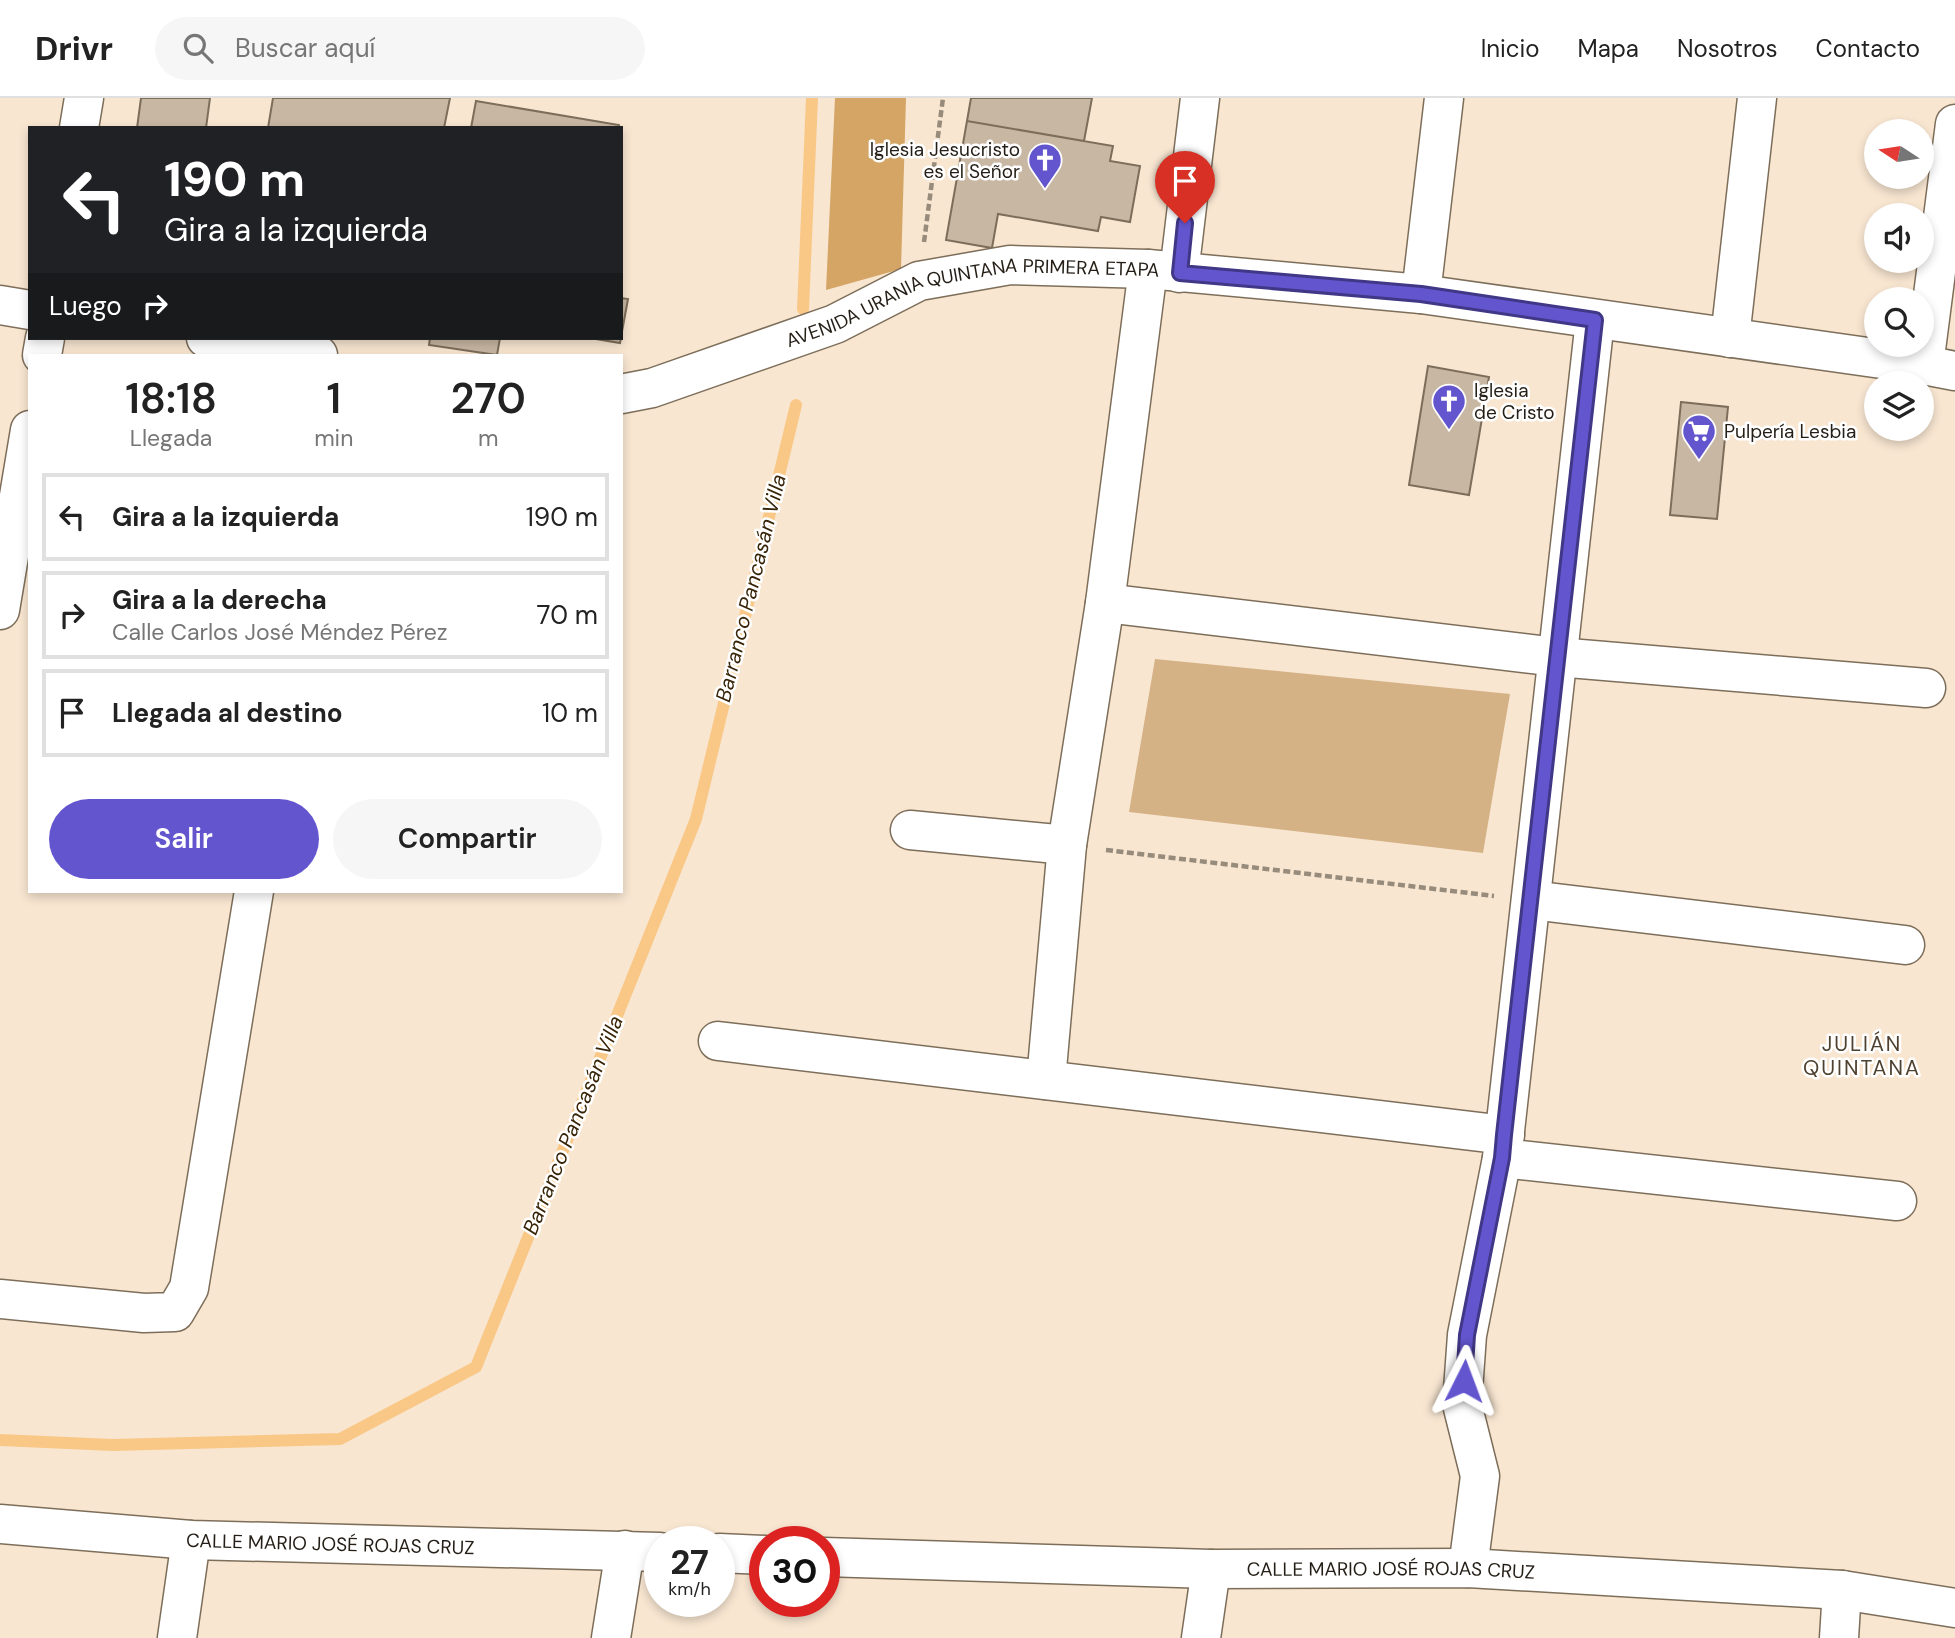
<!DOCTYPE html>
<html lang="es">
<meta charset="utf-8">
<style>
body{margin:0;font-family:"DM Sans",sans-serif;background:#f6f6f6;color:#222;height:100vh;display:flex;flex-direction:column;font-size:26px;white-space:nowrap}
*{box-sizing:border-box;margin:0}
p{font-size:23px;color:#767676}
.icon{flex:none;width:38px;height:38px;fill:none;stroke:currentColor;stroke-width:2;stroke-linecap:round;stroke-linejoin:round}
.map{position:relative;flex:1;overflow:hidden}
.sheet{position:absolute;left:28px;top:256px;width:595px;height:539px;display:flex;flex-direction:column;background:#fff;border-radius:0px;box-shadow:0 4px 10px #0003}
.sheet>*{flex:none}
.guide{position:absolute;left:28px;top:28px;width:595px;height:214px;border-radius:0px;box-shadow:0 4px 10px #0003;background:#202124;color:#fff;overflow:hidden}
.needle{width:46px;rotate:282deg}
.buttons{position:absolute;left:1864px;top:21px;display:grid;gap:14px}
.buttons a{display:grid;place-items:center;width:70px;height:70px;border-radius:50%;background:#fff;box-shadow:0 4px 10px #0003;font-size:35px}
.speed{position:absolute;left:644px;top:1428px;display:flex;gap:14px;font-size:35px;font-weight:700;text-align:center}
.speed>*{display:grid;place-content:center;width:91px;height:91px;border-radius:50%;background:#fff;box-shadow:0 4px 10px #0003;line-height:1}
.speed small{font-size:18px;font-weight:400}
.speed .limit{border:10px solid #d22;background:#fff;color:#111}
.pin{position:absolute;display:grid;place-items:center;width:60px;height:60px;color:#fff;margin:-72px -30px;border-radius:50% 50% 50% 0;rotate:-45deg;box-shadow:0 0 7px #0007}
.pin .icon{rotate:45deg}
.me{position:absolute;width:77px;margin:-38px;rotate:3deg;stroke-linejoin:round;filter:drop-shadow(0 0 5px #0008)}
.turn{display:flex;align-items:center;gap:24px;height:147px;padding:0 21px;font-size:32px}
.turn .icon{width:91px;height:91px;stroke-width:2.5}
.turn b{display:block;font-size:49px;line-height:60px}
.then{display:flex;align-items:center;height:66px;padding:0 21px;background:#0003;gap:14px;font-size:26px}
.eta{display:flex;justify-content:space-evenly;align-items:center;height:119px;text-align:center}
.eta b{font-size:42px;font-weight:600;line-height:49px}
.cta{display:flex;gap:14px;margin-top:auto;padding:14px 21px}
.cta a{flex:1;height:80px;border-radius:42px;background:#6355ce;color:#fff;font-size:28px;font-weight:600;line-height:80px;text-align:center}
.cta a+a{background:#f6f6f6;color:#222}
ul{padding:0;list-style:none}
li{display:flex;align-items:center;gap:21px;height:88px;margin:0 14px 10px;padding:0 7px;border:4px solid #e0e0e0;border-radius:0px}
li div{flex:1}
li b{display:block;font-size:26px}
li em{font-style:normal}
header{display:flex;align-items:center;gap:42px;box-sizing:border-box;height:98px;padding:0 35px;background:#fff;border-bottom:2px solid #e0e0e0}
header strong{font-size:33px}
nav{display:flex;gap:38px;margin-inline-start:auto;font-size:24px}
.search{width:490px;height:63px;background:#f6f6f6;display:flex;align-items:center;gap:18px;box-sizing:border-box;padding:0 24px;border-radius:38px;color:#767676;font-size:26px}
.map>svg:first-child{display:block}
.green{fill:#d5b286}
.forest{fill:#d4a565}
.lines{fill:none;stroke-linecap:round;stroke-linejoin:round}
.stream{stroke:#f9c887;stroke-width:12}
.building{fill:#c8b7a3;stroke:#7d6e5b;stroke-width:2}
.minor-casing{stroke:#7d6e5a;stroke-width:41}
.path{stroke:#978b7c;stroke-width:4.5;stroke-dasharray:7 3.5;stroke-linecap:butt}
.minor{stroke:#fff;stroke-width:38}
.route-casing{stroke:#403786;stroke-width:18}
.route{stroke:#6355ce;stroke-width:12}
.labels{text-anchor:middle;stroke-width:5;stroke-linejoin:round;paint-order:stroke}
.poi-label{font-size:19px;fill:#241e16;stroke:#fff;text-anchor:start}
.street-label{font-size:19px;fill:#241e16;stroke:#fff}
.water-label{font-size:21px;font-style:italic;fill:#382508;stroke:#fff}
.neighbourhood-label{font-size:21px;letter-spacing:2px;fill:#4f412f;stroke:#fff}
</style>
<header>
<strong>Drivr</strong>
<div class="search"><svg class="icon" aria-label="search" viewBox="0 0 24 24"><circle cx="10" cy="10" r="6"/><path d="M15 15l6 6"/></svg>Buscar aquí</div>
<nav><a>Inicio</a><a>Mapa</a><a>Nosotros</a><a>Contacto</a></nav>
</header>
<div class="map">
<svg width="1955" height="1540" viewBox="0 0 1955 1540">
<rect width="100%" height="100%" fill="#f8e6d1"/>
<!-- green -->
<path class="green" d="M1155,561l355,35 -27,159 -354,-41z"/>
<!-- forest -->
<path class="forest" d="M835,0h71l-5,171 -75,21z"/>
<g class="lines">
<!-- stream -->
<path class="stream" d="M803,211l9,-211
M0,1342l113,5 227,-6 136,-72 220,-548 100,-414"/>
</g>
<!-- building -->
<path class="building" d="M141,0h69l-4,30h-69z
M273,0h177l-6,30h-176z
M971,0h121l-8,43 -117,-20z
M476,3l143,24v3h-148z
M967,23l146,25 -3,15 30,5 -10,56 -29,-5 -3,14 -100,-17 -6,34 -46,-8z
M621,200l7,1 -7,38z
M430,240h70l-3,17 -68,-10z
M590,240h31l-1,5z
M1428,268l61,11 -20,118 -60,-10z
M1681,304l47,5 -11,112 -47,-4z"/>
<g class="lines">
<!-- minor casing -->
<g class="minor-casing">
<g id="minor">
<path d="M79,30l5,-30"/>
<path d="M1179,175l21,-175"/>
<path d="M1421,196l23,-196"/>
<path d="M0,207l30,5"/>
<path d="M206,240l112,17"/>
<path d="M1730,240l27,-240"/>
<path d="M42,257l3,-17"/>
<path d="M1924,267l31,-241"/>
<path id="s1" d="M621,296l31,-6 183,-64 84,-43 91,-16 138,4 273,25 503,71 31,6"/>
<path d="M1105,505l452,54 369,31"/>
<path d="M0,512l30,-180"/>
<path d="M910,732l157,15"/>
<path d="M1531,802l374,45"/>
<path d="M718,943l787,94"/>
<path d="M1046,982l21,-235 38,-242 43,-334"/>
<path d="M1502,1060l395,43"/>
<path d="M0,1201l144,14 31,-1 14,-24 65,-397"/>
<path id="s2" d="M0,1426l191,16 469,12"/>
<path d="M719,1455l46,2"/>
<path id="s3" d="M824,1459l387,12 257,-1 374,22 113,18"/>
<path d="M1468,1470l12,-92 -18,-72 5,-69 35,-177 93,-838"/>
<path d="M177,1540l14,-98"/>
<path d="M611,1540l14,-88"/>
<path d="M1201,1540l10,-69"/>
<path d="M1839,1540l3,-48"/>
</g>
</g>
<!-- path -->
<path class="path" d="M924,144l19,-144
M1106,752l388,46"/>
<!-- minor -->
<use href="#minor" class="minor"/>
</g>
<g class="lines">
<!-- route casing -->
<g class="route-casing">
<path id="route" d="M1185,125l-5,50 241,21 174,26 -91,815 -2,23 -35,177 -3,46"/>
</g>
<!-- route -->
<use href="#route" class="route"/>
</g>
<!-- icons -->
<defs>
<g id="church-pin" transform="scale(1.75)"><path d="M0 17L-7.5 6A9.5 9.5 0 1 1 7.5 6Z" fill="#6355ce" stroke="#fff"/><path d="M-1.2-6h2.4v3.5h3.3v2.4h-3.3V6h-2.4V-.1h-3.3v-2.4h3.3Z" fill="#fff"/></g>
<g id="supermarket-pin" transform="scale(1.75)"><path d="M0 17L-7.5 6A9.5 9.5 0 1 1 7.5 6Z" fill="#6355ce" stroke="#fff"/><path d="M-6-5.5h2.5l.6 2H6L4.5 2H-2.5L-4.4-4H-6ZM-1.5 3.2a1.3 1.3 0 1 0 .1 0ZM3 3.2a1.3 1.3 0 1 0 .1 0Z" fill="#fff"/></g>
</defs>
<g fill-rule="evenodd">
<use href="#church-pin" x="1045" y="62"/>
<use href="#church-pin" x="1449" y="303"/>
<use href="#supermarket-pin" x="1699" y="333"/>
</g>
<g class="labels">
<!-- poi labels -->
<g class="poi-label">
<text x="1020" y="58" text-anchor="end">Iglesia Jesucristo<tspan x="1020" dy="22">es el Señor</tspan></text>
<text x="1474" y="299">Iglesia<tspan x="1474" dy="22">de Cristo</tspan></text>
<text x="1724" y="340">Pulpería Lesbia</text>
</g>
<!-- street labels -->
<g class="street-label">
<text dy="7" stroke="none"><textPath href="#s1" startOffset="368">AVENIDA URANIA QUINTANA PRIMERA ETAPA</textPath></text>
<text dy="7" stroke="none"><textPath href="#s2" startOffset="331">CALLE MARIO JOSÉ ROJAS CRUZ</textPath></text>
<text dy="7" stroke="none"><textPath href="#s3" startOffset="567">CALLE MARIO JOSÉ ROJAS CRUZ</textPath></text>
</g>
<!-- water labels -->
<g class="water-label">
<text transform="translate(751 490) rotate(-76)" y="7">Barranco Pancasán Villa</text>
<text transform="translate(573 1027) rotate(-68)" y="7">Barranco Pancasán Villa</text>
</g>
<!-- neighbourhood labels -->
<g class="neighbourhood-label">
<text x="1862" y="953">JULIÁN<tspan x="1862" dy="24">QUINTANA</tspan></text>
</g>
</g>
</svg>
<div class="buttons">
<a><svg class="needle" viewBox="-14 -14 28 28"><path d="M0-13l5 13h-10z" fill="#e53935"/><path d="M0 13l5-13h-10z" fill="#767676"/></svg></a>
<a><svg class="icon" aria-label="sound" viewBox="0 0 24 24"><path d="M4 9h4l5-4v14l-5-4H4zM17 9q2 3 0 6"/></svg></a>
<a><svg class="icon" aria-label="search" viewBox="0 0 24 24"><circle cx="10" cy="10" r="6"/><path d="M15 15l6 6"/></svg></a>
<a><svg class="icon" aria-label="layers" viewBox="0 0 24 24"><path d="M12 4l9 5-9 5-9-5zM3 14l9 5 9-5"/></svg></a>
</div>
<div class="speed"><div>27<small>km/h</small></div><div class="limit">30</div></div>
<div class="pin" style="left:1185px;top:125px;background:#d93025"><svg class="icon" aria-label="arrive" viewBox="0 0 24 24"><path d="M6 21V4h12l-3 4 3 4H6"/></svg></div>
<svg class="me" style="left:1464px;top:1283px" viewBox="-20 -20 40 40"><path d="M0-17L14 15 0 8-14 15z" fill="#6355ce" stroke="#fff" stroke-width="4"/></svg>
<div class="guide">
<div class="turn"><svg class="icon" aria-label="left" viewBox="0 0 24 24"><path d="M17 20v-9H6M10 6l-5 5 5 5"/></svg><div><b>190 m</b>Gira a la izquierda</div></div>
<div class="then">Luego<svg class="icon" aria-label="right" viewBox="0 0 24 24"><path d="M7 20v-9h11M14 6l5 5-5 5"/></svg></div>
</div>
<section class="sheet">
<div class="eta">
<div><b>18:18</b><p>Llegada</p></div>
<div><b>1</b><p>min</p></div>
<div><b>270</b><p>m</p></div>
</div>
<ul>
<li><svg class="icon" aria-label="left" viewBox="0 0 24 24"><path d="M17 20v-9H6M10 6l-5 5 5 5"/></svg><div><b>Gira a la izquierda</b></div><em>190 m</em></li>
<li><svg class="icon" aria-label="right" viewBox="0 0 24 24"><path d="M7 20v-9h11M14 6l5 5-5 5"/></svg><div><b>Gira a la derecha</b><p>Calle Carlos José Méndez Pérez</p></div><em>70 m</em></li>
<li><svg class="icon" aria-label="arrive" viewBox="0 0 24 24"><path d="M6 21V4h12l-3 4 3 4H6"/></svg><div><b>Llegada al destino</b></div><em>10 m</em></li>
</ul>
<div class="cta"><a>Salir</a><a>Compartir</a></div>
</section>
</div>
